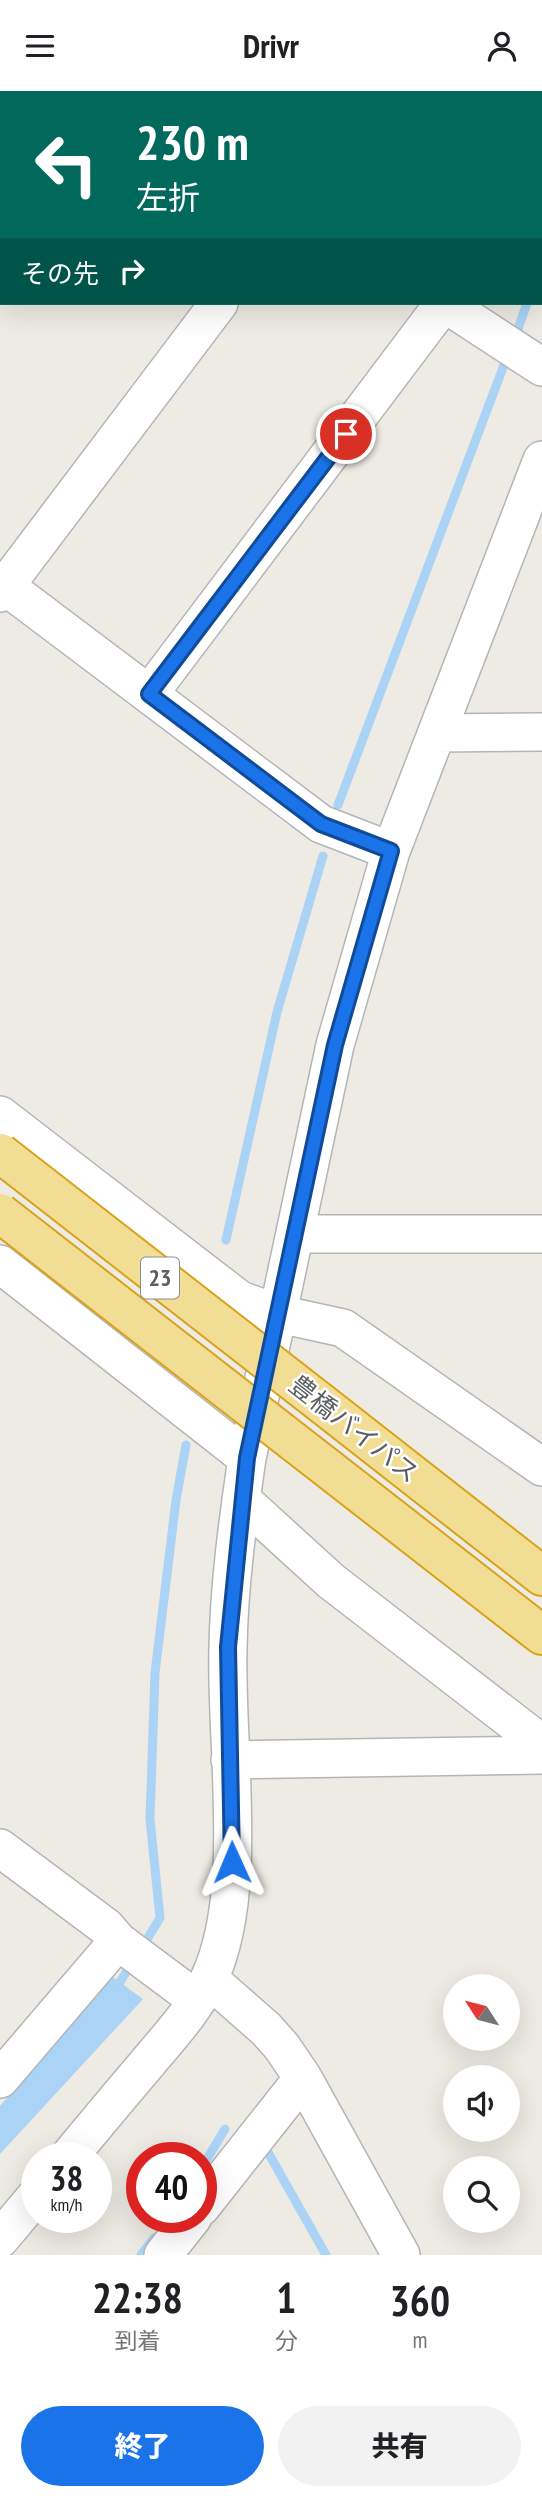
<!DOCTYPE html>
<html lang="ja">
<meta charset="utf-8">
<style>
body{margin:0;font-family:"PT Sans Narrow","Noto Sans JP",sans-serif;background:#f2f2f2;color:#202124;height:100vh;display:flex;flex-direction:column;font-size:26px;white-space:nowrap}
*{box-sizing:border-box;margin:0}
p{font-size:23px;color:#757577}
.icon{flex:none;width:38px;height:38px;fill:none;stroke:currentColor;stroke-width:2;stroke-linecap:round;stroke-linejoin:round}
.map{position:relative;height:2164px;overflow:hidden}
.panel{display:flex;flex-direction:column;background:#fff;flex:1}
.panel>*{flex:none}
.top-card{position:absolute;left:0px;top:0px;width:542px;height:214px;box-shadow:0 7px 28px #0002;background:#00695c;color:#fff;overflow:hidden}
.needle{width:46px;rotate:306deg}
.buttons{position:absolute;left:443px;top:1883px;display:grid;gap:14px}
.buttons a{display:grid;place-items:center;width:77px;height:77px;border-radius:50%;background:#fff;box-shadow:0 7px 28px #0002;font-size:35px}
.speed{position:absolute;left:21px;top:2051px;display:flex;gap:14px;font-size:35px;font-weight:700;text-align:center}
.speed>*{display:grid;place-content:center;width:91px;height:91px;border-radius:50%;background:#fff;box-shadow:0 7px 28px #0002;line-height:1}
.speed small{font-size:18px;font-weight:400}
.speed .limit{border:10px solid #d22;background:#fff;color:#111}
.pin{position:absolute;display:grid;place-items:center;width:60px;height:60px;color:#fff;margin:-30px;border:4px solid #fff;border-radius:50%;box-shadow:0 2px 7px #0007}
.me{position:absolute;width:77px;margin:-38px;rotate:359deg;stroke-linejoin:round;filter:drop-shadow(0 0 5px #0008)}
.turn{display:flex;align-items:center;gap:24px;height:147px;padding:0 21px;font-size:32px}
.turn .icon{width:91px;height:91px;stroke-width:2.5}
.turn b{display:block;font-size:49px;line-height:60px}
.then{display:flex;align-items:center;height:66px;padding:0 21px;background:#0003;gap:14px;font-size:26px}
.eta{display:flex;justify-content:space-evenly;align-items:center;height:119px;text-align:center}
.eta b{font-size:42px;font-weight:800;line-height:49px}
.primary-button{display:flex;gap:14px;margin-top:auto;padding:14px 21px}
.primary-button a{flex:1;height:80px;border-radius:42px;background:#1a73e8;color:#fff;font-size:28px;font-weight:800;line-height:80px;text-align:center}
.primary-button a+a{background:#f2f2f2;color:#202124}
header{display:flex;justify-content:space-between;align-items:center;height:91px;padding:0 21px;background:#fff;font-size:32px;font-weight:800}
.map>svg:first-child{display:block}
.water{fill:#aad3f6}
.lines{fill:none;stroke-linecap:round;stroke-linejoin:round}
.stream{stroke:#aad3f6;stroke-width:9}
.minor-casing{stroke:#b4b5b9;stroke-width:40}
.highway-casing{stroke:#d9a217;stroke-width:42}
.minor{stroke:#fff;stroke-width:37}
.highway{stroke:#f2dd95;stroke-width:38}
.highway-bridge-casing{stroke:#d9a217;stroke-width:42;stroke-linecap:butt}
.highway-bridge{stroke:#f2dd95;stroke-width:38}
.route-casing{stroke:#114b97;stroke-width:18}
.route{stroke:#1a73e8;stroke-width:12}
.labels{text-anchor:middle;stroke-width:5;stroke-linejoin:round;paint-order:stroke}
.shield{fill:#fff;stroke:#8d8e91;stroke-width:2}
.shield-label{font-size:24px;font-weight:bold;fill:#5c5e62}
.street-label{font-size:26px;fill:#5c5e62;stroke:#fff}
</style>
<header><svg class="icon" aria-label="menu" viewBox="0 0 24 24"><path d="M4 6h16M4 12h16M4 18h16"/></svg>Drivr<svg class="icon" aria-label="person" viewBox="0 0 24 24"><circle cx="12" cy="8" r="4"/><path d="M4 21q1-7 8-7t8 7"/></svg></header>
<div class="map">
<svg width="542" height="2164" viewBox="0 0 542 2164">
<rect width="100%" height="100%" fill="#edebe3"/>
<!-- water -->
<path class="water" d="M110,1884l33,24 -143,155v-48z"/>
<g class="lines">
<!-- stream -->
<path class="stream" d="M541,172l1,-3
M518,238l9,-26
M338,714l166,-440
M226,1149l51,-228 46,-156
M141,1858l19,-31 -10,-99 5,-146 21,-173 10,-55
M120,1891l13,-21
M265,2056l61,108
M201,2078l24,-40
M141,2164l13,-17"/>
<!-- minor casing -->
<g class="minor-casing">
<path id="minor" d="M379,2l1,-2
M0,491l321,242 70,27
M0,502l219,-290
M149,603l295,-391 98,64
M437,642l105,-1
M0,1024l240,185 39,14 64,14 199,139
M296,1143h246
M0,1173l247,194
M241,1408l90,82 211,163
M230,1669l312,-5
M0,1757l106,79 12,14 -118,138
M118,1850l79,59
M209,1888l57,50 16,18 21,31 98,177
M68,2067c27,-33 54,-65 82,-98 21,-25 45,-51 59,-81 41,-86 16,-235 19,-331 1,-63 10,-128 19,-190l88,-413 56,-194 151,-391
M201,2116l102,-129
M0,2148l37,-44
M163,2164l30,-38"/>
</g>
<!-- highway casing -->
<g class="highway-casing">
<path id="highway" d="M321,1312l221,173
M294,1351l248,193"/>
</g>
<!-- minor -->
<use href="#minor" class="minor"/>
<!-- highway -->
<use href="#highway" class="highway"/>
<!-- highway-bridge casing -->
<g class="highway-bridge-casing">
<path id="highway-bridge" d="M0,1062l321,250
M0,1122l294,229"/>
</g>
<!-- highway-bridge -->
<use href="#highway-bridge" class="highway-bridge"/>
</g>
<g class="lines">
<!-- route casing -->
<g class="route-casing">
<path id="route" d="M232,1771l-4,-215 19,-189 88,-413 56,-194 -70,-27 -172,-130 197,-260"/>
</g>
<!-- route -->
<use href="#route" class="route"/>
</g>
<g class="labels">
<!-- shield labels -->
<rect class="shield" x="141" y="1166.5" width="38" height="41" rx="5"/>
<g class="shield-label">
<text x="160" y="1195">23</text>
</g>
<!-- street labels -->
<g class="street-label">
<text transform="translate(354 1338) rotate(38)" y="9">豊橋バイパス</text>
</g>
</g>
</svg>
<div class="buttons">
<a><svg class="needle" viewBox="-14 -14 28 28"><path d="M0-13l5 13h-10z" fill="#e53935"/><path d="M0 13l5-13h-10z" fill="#757577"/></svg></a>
<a><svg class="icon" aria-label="sound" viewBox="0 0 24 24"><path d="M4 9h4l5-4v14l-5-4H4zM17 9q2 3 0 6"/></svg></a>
<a><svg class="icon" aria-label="search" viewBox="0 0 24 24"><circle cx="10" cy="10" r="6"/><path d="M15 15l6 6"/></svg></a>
</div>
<div class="speed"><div>38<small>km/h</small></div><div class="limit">40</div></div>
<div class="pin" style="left:346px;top:343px;background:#d93025"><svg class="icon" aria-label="arrive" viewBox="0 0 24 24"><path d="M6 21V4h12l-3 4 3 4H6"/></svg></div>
<svg class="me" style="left:232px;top:1771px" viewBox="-20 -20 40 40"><path d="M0-17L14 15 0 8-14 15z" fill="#1a73e8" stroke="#fff" stroke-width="4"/></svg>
<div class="top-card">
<div class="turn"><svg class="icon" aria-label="left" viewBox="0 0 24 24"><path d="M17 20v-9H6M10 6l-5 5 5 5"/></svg><div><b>230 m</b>左折</div></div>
<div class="then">その先<svg class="icon" aria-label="right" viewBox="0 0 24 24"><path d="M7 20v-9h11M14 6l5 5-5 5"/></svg></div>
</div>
</div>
<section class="panel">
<div class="eta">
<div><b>22:38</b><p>到着</p></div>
<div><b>1</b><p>分</p></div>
<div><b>360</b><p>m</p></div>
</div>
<div class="primary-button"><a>終了</a><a>共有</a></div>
</section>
